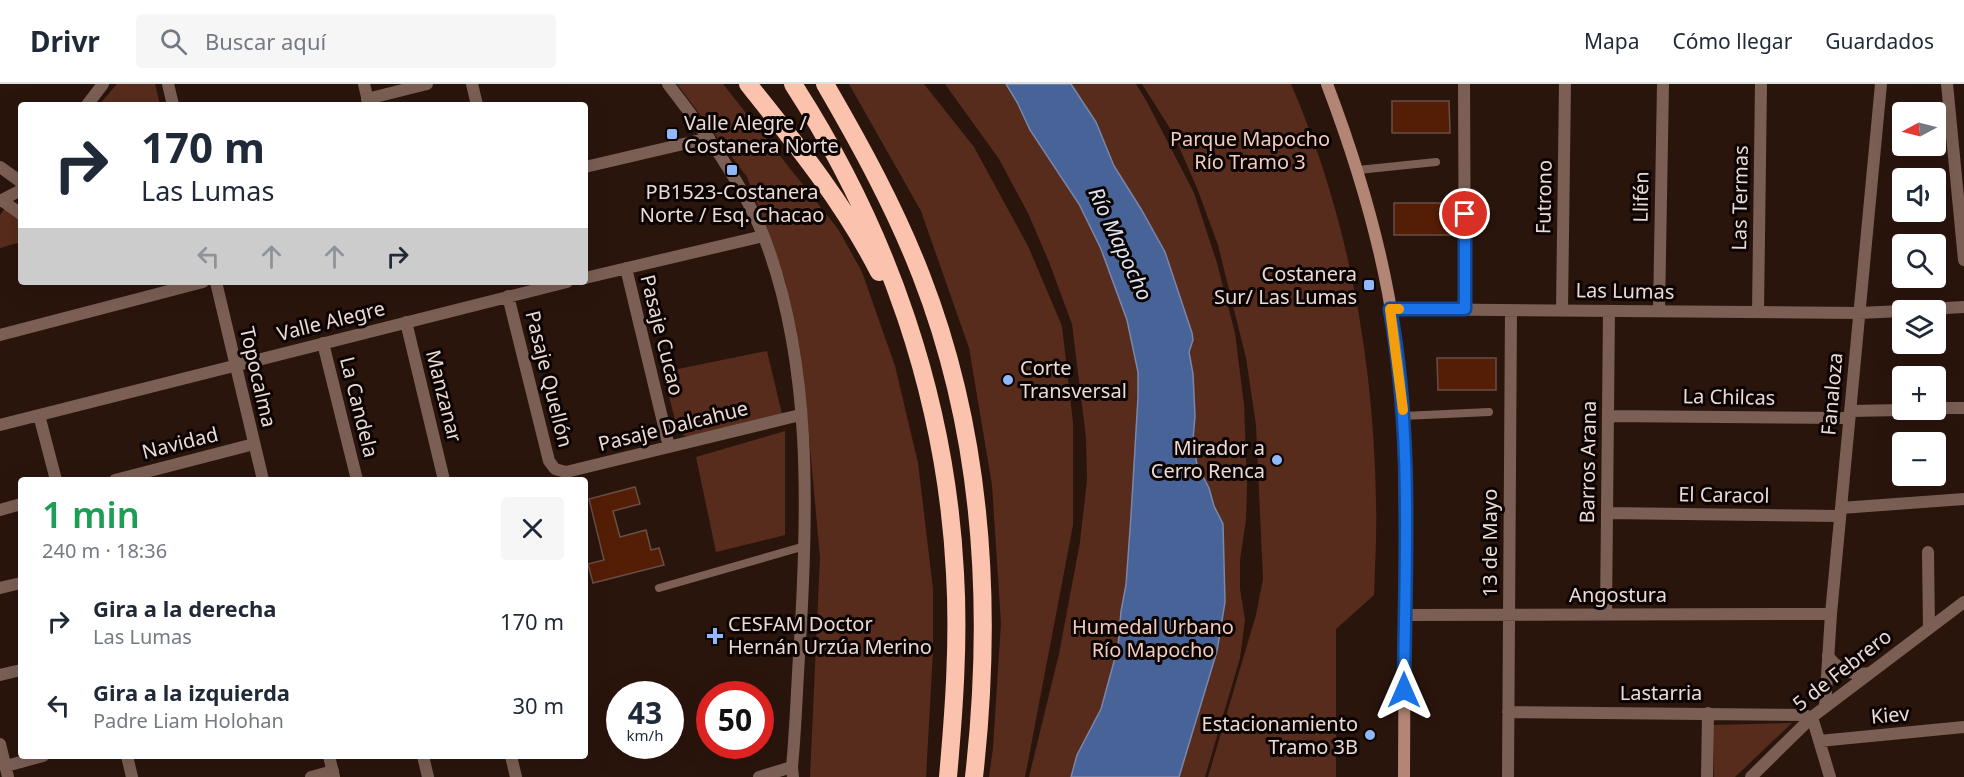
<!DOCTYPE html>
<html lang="es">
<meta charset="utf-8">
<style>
body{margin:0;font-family:"Noto Sans",sans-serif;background:#f6f6f7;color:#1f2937;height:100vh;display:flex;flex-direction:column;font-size:22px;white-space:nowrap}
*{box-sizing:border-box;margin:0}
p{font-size:20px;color:#747a83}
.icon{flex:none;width:33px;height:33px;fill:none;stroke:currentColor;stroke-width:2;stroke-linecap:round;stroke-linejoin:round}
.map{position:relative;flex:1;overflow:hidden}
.sheet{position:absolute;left:18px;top:393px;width:570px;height:282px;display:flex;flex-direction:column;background:#fff;border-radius:6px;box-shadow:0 6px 24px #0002}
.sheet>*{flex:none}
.top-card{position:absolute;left:18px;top:18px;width:570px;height:183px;border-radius:6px;box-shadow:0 6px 24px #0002;background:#fff;color:#1f2937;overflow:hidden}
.needle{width:39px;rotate:263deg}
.controls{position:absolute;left:1892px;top:18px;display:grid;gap:12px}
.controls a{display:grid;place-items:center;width:54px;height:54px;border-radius:6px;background:#fff;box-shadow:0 6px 24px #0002;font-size:30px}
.speed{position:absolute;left:606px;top:597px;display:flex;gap:12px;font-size:30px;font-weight:700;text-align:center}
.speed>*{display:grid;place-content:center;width:78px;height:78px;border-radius:50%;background:#fff;box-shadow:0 6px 24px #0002;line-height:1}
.speed small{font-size:15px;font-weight:400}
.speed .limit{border:9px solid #d22;background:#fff;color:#111}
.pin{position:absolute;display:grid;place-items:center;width:51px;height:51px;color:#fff;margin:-26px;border:3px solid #fff;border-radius:50%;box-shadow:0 2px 6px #0007}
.me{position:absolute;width:66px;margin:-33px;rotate:0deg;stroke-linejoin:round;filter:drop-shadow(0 0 4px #0008)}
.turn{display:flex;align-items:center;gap:21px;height:126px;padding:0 24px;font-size:27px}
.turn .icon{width:78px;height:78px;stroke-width:2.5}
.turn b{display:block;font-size:42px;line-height:51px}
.lanes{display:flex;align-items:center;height:57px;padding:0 24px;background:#0003;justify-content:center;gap:30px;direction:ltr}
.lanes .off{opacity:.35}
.round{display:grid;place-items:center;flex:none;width:63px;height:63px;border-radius:6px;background:#f6f6f7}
.overview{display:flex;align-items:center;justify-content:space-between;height:102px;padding:0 24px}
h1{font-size:36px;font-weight:600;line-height:45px;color:#1e9e55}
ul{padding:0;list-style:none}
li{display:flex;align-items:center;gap:18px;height:84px;padding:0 24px}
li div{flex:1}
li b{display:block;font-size:22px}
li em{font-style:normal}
header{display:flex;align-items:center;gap:36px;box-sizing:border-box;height:84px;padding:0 30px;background:#fff;border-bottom:2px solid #e0e1e3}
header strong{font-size:28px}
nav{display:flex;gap:33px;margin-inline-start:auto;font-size:21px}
.search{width:420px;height:54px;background:#f6f6f7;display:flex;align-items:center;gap:15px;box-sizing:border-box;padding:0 21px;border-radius:6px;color:#747a83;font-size:22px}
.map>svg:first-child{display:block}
.green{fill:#572c1c}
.water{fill:#476397;stroke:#7887aa;stroke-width:1.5}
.building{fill:#541d05;stroke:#684e45;stroke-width:1.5}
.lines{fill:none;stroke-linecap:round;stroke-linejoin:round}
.service{stroke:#7b5f54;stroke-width:8}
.minor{stroke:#7b5f54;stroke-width:12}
.tertiary{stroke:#7b5f54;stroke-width:12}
.secondary{stroke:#b28575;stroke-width:12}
.motorway{stroke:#fbc2ae;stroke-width:18}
.route-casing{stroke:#114b97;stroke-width:15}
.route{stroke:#1a73e8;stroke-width:10}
.slow{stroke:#f59e0b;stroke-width:10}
.poi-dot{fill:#91b8fd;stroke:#0c0402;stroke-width:2}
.labels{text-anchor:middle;stroke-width:6;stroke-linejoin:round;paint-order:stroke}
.poi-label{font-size:20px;fill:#ebdbd6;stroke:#0c0402;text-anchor:start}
.park-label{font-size:20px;fill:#f2ccbe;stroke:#0c0402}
.street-label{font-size:20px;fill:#ebdbd6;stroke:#0c0402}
.water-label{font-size:21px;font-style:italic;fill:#dce5f5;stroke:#0c0402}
</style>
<header>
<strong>Drivr</strong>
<div class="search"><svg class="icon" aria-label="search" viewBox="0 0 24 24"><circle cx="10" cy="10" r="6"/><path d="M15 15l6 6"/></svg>Buscar aquí</div>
<nav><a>Mapa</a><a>Cómo llegar</a><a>Guardados</a></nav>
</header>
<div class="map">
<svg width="1964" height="693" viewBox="0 0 1964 693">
<rect width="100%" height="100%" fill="#2a150d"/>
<!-- green -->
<path class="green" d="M117,0h38l5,21h-61z
M677,0h46l115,145 24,43 33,94 23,97 15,126v62l-7,126h-116l10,-220 -14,-154 -21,-123 -38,-103z
M849,0h75l50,63 54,99 34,80 11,97v102l-48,252h-36l4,-29 8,-125 -9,-138 -23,-137 -48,-137z
M945,0h191l11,18 47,91 23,70 18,70 9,72 3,81 -1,34 -6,40v29l5,31 -5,38 -35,119h-176l30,-123 21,-112 7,-62 -1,-42 -14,-114 -23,-62 -21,-49 -29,-54z
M1142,0h149c57,132 83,275 85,419 1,30 -1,61 -2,92l-38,34v148h-128l48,-162 7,-36 -7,-154 -10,-67 -28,-113 -21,-57 -24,-55z
M6,123l15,11v24l-21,6v-33z
M767,267l15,63 -95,23 -9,-5 -15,-60z
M785,347v104l-69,17 -20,-95z
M1792,639l-57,54h-21l-1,-52z"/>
<!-- water -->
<path class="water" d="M1006,0h65l25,38 18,44 27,43 24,43 27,81 1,7 -4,12 4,22 2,42 -2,24 4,25 12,23 5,18 9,18 2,78 -8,49 -38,126h-108l6,-22 24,-46 17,-62 3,-36 5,-26 5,-69 7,-119v-25l-11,-52 -26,-71 -22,-45 -49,-74 -13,-28z"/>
<!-- building -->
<path class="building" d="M1392,17h57l1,32h-58z
M1394,119h58v32h-58z
M1437,274h59v32h-58z
M635,403l5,17 -27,7 7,26 26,-7 5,20 8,-2 5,17 -71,18 -5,-19 16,-4 -15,-61z"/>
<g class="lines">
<!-- service -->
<path class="service" d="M1358,86l78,-8
M1403,332l86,-4
M659,504l146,-42"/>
<!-- minor -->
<path class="minor" d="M364,0l5,21
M472,0l5,21
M1464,0l1,225
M1947,0l17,176
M367,15l60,-15
M87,21l16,-21
M0,83l21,15
M585,83l124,-29
M1,116l20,14
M0,117l21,-11
M626,184l43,179
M585,194l178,-42
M508,212l41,165 6,8 11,3 234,-57
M1391,225l468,4 43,-2
M1562,226l3,-226
M1909,226l55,-3
M1659,227l4,-227
M1758,228l3,-228
M406,238l38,158
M0,251l203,-53
M323,259l34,137
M1935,324h29
M1850,327l52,-1
M39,331l17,65
M1608,332l241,2
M0,341l567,-143
M115,396l139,-36
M1841,424l123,-9
M0,426l21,-6
M1607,429l233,3
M1928,468l1,76
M0,504l21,-5
M1606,530l3,-303
M1405,531l426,-1
M0,591l21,-5
M1825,623l6,-93 50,-530
M1508,628l295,3 9,2 18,60
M1819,657l145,-14
M0,660l8,33
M127,672l5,21
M423,672l5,21
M511,672l5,21
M6,682l37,-10
M311,693l22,-6
M759,693l33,-10
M1508,693l3,-467
M1707,693l1,-64"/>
<!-- tertiary -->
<path class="tertiary" d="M168,0l5,21
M668,0c37,48 73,96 96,153 48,124 44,273 36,404 -3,42 -4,84 -8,126l1,10
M216,198l47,198
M1828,572c10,14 25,20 42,17
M329,672l5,21
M1751,693l61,-60 152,-115"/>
<!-- secondary -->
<path class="secondary" d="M1327,0c30,79 55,161 67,245 11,75 11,150 11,226 0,74 -1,148 -1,222"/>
<!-- motorway -->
<path class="motorway" d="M748,0c48,60 96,119 131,188
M793,0c95,147 153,314 162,489 4,68 -1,137 -7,204
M825,0c36,62 70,124 96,191 62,159 72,334 53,502"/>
</g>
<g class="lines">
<!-- route casing -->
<g class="route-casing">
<path id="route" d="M1404,606c1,-126 9,-256 -14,-381h75v-95"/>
</g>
<!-- route -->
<use href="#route" class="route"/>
<!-- slow -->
<path class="slow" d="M1399,225h-9l13,101"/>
</g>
<!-- markers -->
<g class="poi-dot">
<rect x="666" y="44" width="12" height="12" rx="3"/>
<rect x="726" y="80" width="12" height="12" rx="3"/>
<rect x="1363" y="195" width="12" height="12" rx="3"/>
<circle cx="1008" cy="296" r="6"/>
<circle cx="1277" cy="376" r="6"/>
<path d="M712 543h6v6h6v6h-6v6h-6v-6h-6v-6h6z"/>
<circle cx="1370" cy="651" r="6"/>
</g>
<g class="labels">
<!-- poi labels -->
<g class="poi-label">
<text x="684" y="46">Valle Alegre /<tspan x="684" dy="23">Costanera Norte</tspan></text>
<text x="732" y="115" text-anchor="middle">PB1523-Costanera<tspan x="732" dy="23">Norte / Esq. Chacao</tspan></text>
<text x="1357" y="197" text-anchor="end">Costanera<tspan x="1357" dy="23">Sur/ Las Lumas</tspan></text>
<text x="1020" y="291">Corte<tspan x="1020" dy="23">Transversal</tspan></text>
<text x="1265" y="371" text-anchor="end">Mirador a<tspan x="1265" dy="23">Cerro Renca</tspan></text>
<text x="728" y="547">CESFAM Doctor<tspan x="728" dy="23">Hernán Urzúa Merino</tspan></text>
<text x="1358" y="647" text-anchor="end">Estacionamiento<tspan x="1358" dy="23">Tramo 3B</tspan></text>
</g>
<!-- park labels -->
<g class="park-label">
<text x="1250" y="62">Parque Mapocho<tspan x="1250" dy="23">Río Tramo 3</tspan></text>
<text x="1153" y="550">Humedal Urbano<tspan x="1153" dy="23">Río Mapocho</tspan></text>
</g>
<!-- street labels -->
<g class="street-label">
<text transform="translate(1544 113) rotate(-89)" y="7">Futrono</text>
<text transform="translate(1641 113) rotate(-89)" y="7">Llifén</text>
<text transform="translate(1740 114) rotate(-89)" y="7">Las Termas</text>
<text transform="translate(1625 207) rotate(1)" y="7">Las Lumas</text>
<text transform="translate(331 237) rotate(-14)" y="7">Valle Alegre</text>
<text transform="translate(662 251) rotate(76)" y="7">Pasaje Cucao</text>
<text transform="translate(258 293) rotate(77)" y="7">Topocalma</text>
<text transform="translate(549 295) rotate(76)" y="7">Pasaje Quellón</text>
<text transform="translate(1832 310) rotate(-85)" y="7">Fanaloza</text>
<text transform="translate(444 312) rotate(76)" y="7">Manzanar</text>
<text transform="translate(1729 313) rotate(1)" y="7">La Chilcas</text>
<text transform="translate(359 323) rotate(76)" y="7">La Candela</text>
<text transform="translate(673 342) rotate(-14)" y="7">Pasaje Dalcahue</text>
<text transform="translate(180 359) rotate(-14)" y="7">Navidad</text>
<text transform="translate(1588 378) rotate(-89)" y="7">Barros Arana</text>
<text transform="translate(1724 411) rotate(1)" y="7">El Caracol</text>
<text transform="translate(1490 459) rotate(-90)" y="7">13 de Mayo</text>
<text x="1618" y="518">Angostura</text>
<text transform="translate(1842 586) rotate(-38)" y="7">5 de Febrero</text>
<text x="1661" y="616">Lastarria</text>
<text transform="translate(1890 631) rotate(-5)" y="7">Kiev</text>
</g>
<!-- water labels -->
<g class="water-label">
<text transform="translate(1120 160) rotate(65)" y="7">Río Mapocho</text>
</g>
</g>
</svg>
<div class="controls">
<a><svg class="needle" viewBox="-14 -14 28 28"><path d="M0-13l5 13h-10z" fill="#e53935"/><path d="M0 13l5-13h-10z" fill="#747a83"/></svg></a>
<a><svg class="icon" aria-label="sound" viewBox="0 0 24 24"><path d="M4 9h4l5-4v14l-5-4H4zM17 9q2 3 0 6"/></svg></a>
<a><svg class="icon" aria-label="search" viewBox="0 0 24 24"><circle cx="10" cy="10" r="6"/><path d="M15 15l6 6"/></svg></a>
<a><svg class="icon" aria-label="layers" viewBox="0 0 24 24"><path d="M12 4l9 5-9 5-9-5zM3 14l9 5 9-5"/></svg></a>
<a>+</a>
<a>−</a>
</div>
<div class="speed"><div>43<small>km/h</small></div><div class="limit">50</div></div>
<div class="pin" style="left:1465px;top:130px;background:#d93025"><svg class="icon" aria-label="arrive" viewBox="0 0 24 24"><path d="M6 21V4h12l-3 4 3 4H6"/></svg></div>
<svg class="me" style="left:1404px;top:606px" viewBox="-20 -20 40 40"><path d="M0-17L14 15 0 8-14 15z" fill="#1a73e8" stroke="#fff" stroke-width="4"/></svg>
<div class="top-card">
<div class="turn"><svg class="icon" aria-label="right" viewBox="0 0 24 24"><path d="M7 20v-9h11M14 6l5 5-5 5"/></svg><div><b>170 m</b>Las Lumas</div></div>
<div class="lanes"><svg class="icon off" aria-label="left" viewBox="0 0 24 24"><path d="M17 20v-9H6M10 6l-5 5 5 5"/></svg><svg class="icon off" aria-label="ahead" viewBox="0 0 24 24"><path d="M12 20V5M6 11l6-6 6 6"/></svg><svg class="icon off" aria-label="ahead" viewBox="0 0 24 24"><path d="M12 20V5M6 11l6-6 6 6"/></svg><svg class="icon" aria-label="right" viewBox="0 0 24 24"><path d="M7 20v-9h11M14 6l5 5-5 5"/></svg></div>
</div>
<section class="sheet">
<div class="overview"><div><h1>1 min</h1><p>240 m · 18:36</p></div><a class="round"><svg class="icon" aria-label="close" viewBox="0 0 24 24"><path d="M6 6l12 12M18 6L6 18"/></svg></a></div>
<ul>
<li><svg class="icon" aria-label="right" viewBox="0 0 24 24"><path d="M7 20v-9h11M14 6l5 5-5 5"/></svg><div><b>Gira a la derecha</b><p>Las Lumas</p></div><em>170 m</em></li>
<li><svg class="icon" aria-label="left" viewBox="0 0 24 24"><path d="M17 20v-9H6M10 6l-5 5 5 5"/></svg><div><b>Gira a la izquierda</b><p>Padre Liam Holohan</p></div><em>30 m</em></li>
</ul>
</section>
</div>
